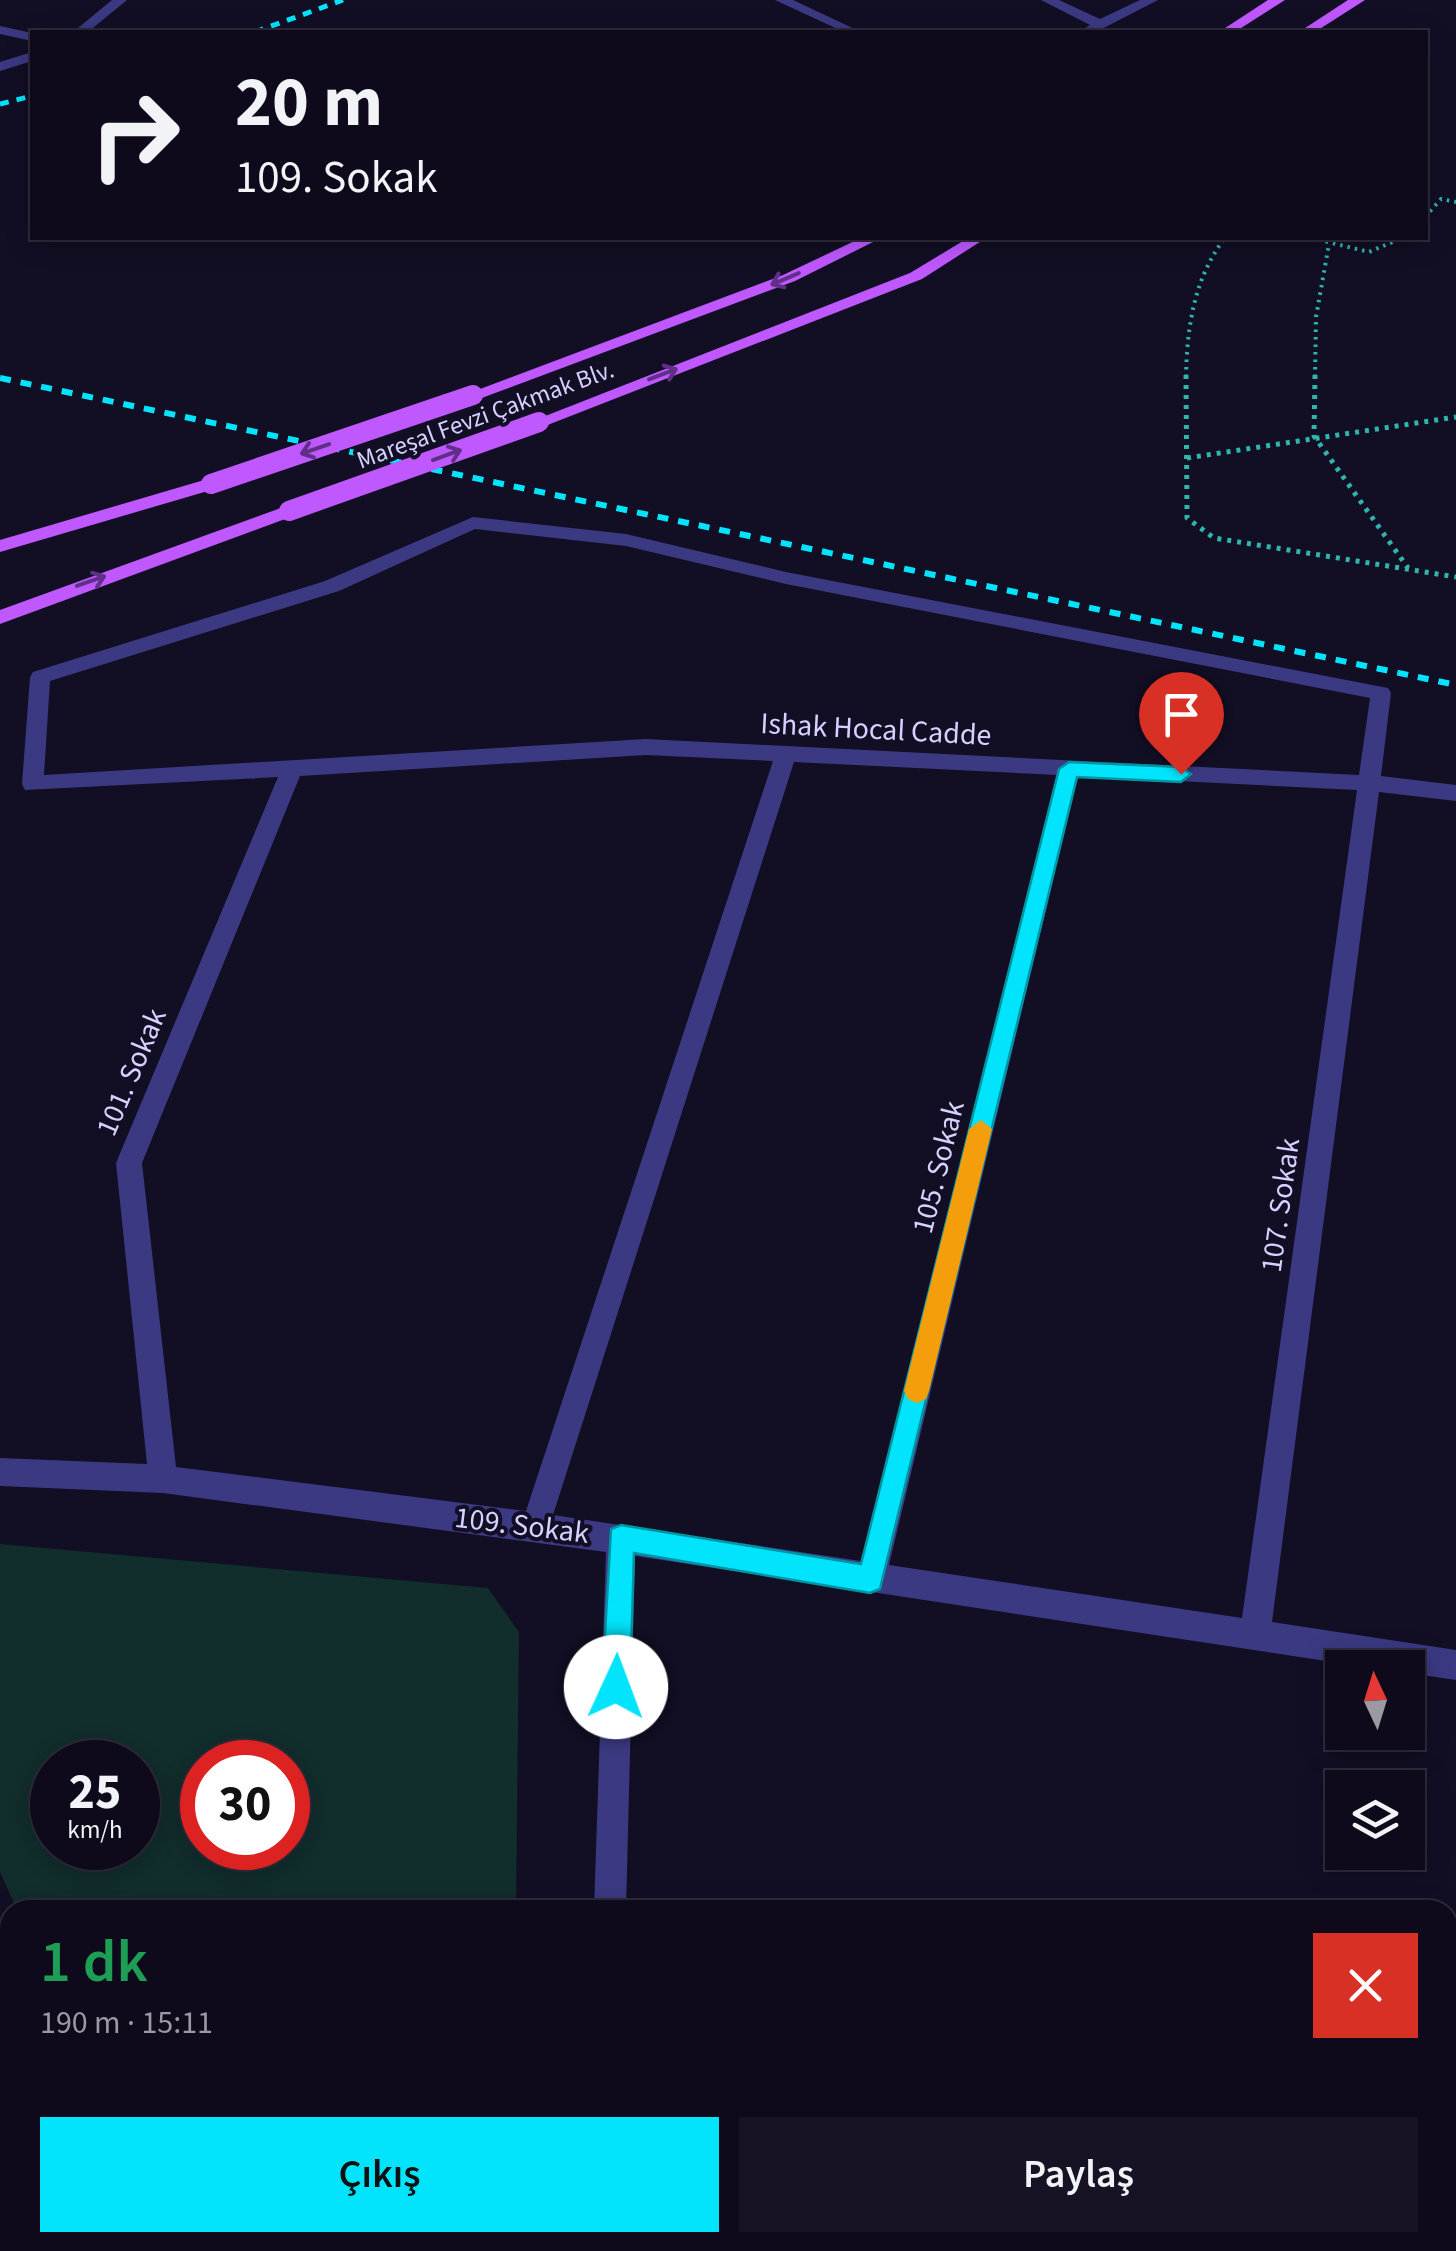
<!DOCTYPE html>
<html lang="tr">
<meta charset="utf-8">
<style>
body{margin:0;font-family:"Source Sans 3",sans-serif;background:#171324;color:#f1f3f6;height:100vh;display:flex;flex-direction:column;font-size:38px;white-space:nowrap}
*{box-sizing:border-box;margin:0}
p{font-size:32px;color:#9b9aa3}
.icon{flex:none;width:55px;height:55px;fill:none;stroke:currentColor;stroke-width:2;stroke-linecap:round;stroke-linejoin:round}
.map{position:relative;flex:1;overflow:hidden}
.details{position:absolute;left:0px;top:1900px;width:1458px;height:352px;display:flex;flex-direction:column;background:#0e0a1b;border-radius:30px 30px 0 0;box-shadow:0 5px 25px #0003,0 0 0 2px #2e2b3a}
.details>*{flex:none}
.hud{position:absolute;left:30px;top:30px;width:1398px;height:210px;border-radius:0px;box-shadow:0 5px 25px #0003,0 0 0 2px #2e2b3a;background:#0e0a1b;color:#f1f3f6;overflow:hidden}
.needle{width:65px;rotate:356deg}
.fabs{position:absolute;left:1325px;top:1650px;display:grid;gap:20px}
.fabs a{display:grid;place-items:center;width:100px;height:100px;border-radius:0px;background:#0e0a1b;box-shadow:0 5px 25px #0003,0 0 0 2px #2e2b3a;font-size:50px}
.speed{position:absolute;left:30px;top:1740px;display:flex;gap:20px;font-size:50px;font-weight:700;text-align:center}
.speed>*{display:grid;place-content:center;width:130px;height:130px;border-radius:50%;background:#0e0a1b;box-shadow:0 5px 25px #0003,0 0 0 2px #2e2b3a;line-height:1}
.speed small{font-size:25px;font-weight:400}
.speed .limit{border:15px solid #d22;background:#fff;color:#111}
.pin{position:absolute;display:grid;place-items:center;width:85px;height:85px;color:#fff;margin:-102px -42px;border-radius:50% 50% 50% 0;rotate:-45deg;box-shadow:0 0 10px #0007}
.pin .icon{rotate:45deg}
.me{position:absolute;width:110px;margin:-55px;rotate:2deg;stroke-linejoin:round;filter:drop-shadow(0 0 8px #0008)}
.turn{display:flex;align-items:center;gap:35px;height:210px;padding:0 40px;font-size:45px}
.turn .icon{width:130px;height:130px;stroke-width:2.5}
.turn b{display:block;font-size:70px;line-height:85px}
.round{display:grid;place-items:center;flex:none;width:105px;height:105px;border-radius:0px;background:#171324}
.overview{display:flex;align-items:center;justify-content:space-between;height:170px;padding:0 40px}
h1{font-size:60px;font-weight:600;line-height:75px;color:#1e9e55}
.button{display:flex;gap:20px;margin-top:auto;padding:20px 40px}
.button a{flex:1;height:115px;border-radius:0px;background:#01e4fb;color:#111;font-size:40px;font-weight:600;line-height:115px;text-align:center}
.button a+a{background:#171324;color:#f1f3f6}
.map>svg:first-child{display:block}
.green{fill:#112d2c;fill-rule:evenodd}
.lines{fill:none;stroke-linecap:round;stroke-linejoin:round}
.path-far1{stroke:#2fb5ac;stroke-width:4;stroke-dasharray:2.5 5;stroke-linecap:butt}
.path{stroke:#2fb5ac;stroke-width:5;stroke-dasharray:4 6;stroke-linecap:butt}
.street{fill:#3b3982;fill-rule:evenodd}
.secondary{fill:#6a68ff;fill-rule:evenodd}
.primary{fill:#bf58ff;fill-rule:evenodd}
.rail-far1{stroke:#01e4fb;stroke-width:5;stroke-dasharray:9 8;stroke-linecap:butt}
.rail{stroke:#01e4fb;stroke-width:6;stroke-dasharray:11 10;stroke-linecap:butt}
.primary-bridge{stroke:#bf58ff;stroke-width:20}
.oneway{stroke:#602f87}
.route{fill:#01e4fb;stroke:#0194a3;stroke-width:2.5}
.slow{fill:#f59e0b}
.labels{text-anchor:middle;stroke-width:8;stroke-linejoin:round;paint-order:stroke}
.far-street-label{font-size:25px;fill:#d6d1ff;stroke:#120e24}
.street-label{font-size:30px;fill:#d6d1ff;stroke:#120e24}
</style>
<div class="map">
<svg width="1456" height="2251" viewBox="0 0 1456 2251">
<rect width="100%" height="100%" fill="#120e24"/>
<!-- green -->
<path class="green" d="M0,1544l488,44 31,44 -3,278h-499l-17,-38zM52,1762h86v86h-86zM202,1762h86v86h-86z
M512,2243v8h-339l-4,-8z"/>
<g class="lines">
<!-- path-far1 -->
<path class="path-far1" d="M1425,217l16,-18 15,3
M1311,238l58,14 33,-14
M1186,377c1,-50 8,-99 39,-139
M1315,377l1,-60 13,-73"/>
<!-- path -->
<path class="path" d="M1186,375l1,143 27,20 242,39
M1315,375l-1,61 94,132
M1187,458l269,-41"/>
<!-- street -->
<path class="street" d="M112,0h15l-39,32h-15z
M775,0h18l68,32h-17z
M1041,0h18l41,19 40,-19h18l-62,32h-17l11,-7z
M0,26l32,7v8l-32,-7z
M32,52v9l-32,10v-9z
M473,517l153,17 160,38 602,116 3,5 -10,83 75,9v16l-77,-9 -107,830 184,28v30l-48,-7v-5h-36l-737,-112 -9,354h-32l12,-358 -443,-59 -163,-7v-28l147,6 -31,-301 162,-386 -253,13 -3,-6 8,-107 3,-5 292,-91zM475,529l151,17 160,38 584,114 -11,77 -713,-36 -602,36 6,-94 289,-90zM646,755l127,6 -247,750 -350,-44 -34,-304 158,-387zM794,762l263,13 -196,786 -308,-46zM1078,776l279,14 -115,828 -353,-53z
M582,2242h36l-1,9h-36z"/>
<!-- secondary -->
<path class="secondary" d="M0,1987l10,4v54l-10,-4z
M82,2242h37l3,9h-36z"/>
<!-- primary -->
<path class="primary" d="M1268,0h17l-50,32h-16z
M1348,0h17l-50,32h-16z
M861,238h20l-86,43 -316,118 -15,-4 319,-120z
M968,238h18l-64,41 -377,147 -15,-4 380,-149z
M211,478l7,2v8l-218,64v-12z
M289,505l7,2v8l-296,109v-14z"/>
<!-- rail-far1 -->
<path class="rail-far1" d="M255,32l88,-32
M0,104l32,-8"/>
<!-- rail -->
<path class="rail" d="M0,378l1456,307"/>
<!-- primary-bridge -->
<path class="primary-bridge" d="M211,484l262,-89
M289,511l250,-89"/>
</g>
<!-- one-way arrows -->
<defs><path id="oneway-shaft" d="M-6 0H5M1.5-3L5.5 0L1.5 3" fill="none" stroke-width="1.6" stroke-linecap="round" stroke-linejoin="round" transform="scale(2.5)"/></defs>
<g class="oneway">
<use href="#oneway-shaft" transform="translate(785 279) rotate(157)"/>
<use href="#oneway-shaft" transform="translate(663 374) rotate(-21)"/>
<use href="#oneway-shaft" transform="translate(315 449) rotate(161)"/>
<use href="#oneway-shaft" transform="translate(447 455) rotate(-20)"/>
<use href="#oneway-shaft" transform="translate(91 581) rotate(-19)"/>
</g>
<!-- route -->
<path class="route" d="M1069,762l112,5 10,7 -10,8 -104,-5 -197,812 -10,4 -236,-40 -4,134 -4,10 -10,4 -10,-4 -4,-10 9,-158 10,-4 240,39 198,-795z"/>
<!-- slow -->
<path class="slow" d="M981,1120l11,9 -63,262 -3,8 -9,4 -9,-4 -4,-8 65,-262z"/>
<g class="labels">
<!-- far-street labels -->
<g class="far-street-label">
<text transform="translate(485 414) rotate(-20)" y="9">Mareşal Fevzi Çakmak Blv.</text>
</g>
<!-- street labels -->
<g class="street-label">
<text transform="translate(876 729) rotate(3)" y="10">Ishak Hocal Cadde</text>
<text transform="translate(131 1072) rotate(-67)" y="10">101. Sokak</text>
<text transform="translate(938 1167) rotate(-76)" y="10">105. Sokak</text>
<text transform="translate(1280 1205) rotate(-82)" y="10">107. Sokak</text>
<text transform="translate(522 1525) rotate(7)" y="10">109. Sokak</text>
</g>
</g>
</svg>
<div class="fabs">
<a><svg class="needle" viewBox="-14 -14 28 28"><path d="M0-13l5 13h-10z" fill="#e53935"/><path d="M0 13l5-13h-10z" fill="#9b9aa3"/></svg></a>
<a><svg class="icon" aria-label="layers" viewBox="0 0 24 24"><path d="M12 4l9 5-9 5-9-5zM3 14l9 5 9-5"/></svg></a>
</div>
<div class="speed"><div>25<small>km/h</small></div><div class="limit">30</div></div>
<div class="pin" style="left:1181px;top:774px;background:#d93025"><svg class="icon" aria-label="arrive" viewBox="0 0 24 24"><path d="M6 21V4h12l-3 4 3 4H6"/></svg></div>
<svg class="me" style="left:616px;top:1687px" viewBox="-20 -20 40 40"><circle r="19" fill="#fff"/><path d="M0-13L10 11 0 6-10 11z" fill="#01e4fb"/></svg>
<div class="hud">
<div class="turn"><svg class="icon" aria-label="right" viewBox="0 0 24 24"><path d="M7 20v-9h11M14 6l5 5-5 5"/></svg><div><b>20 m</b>109. Sokak</div></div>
</div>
<section class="details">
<div class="overview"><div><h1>1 dk</h1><p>190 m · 15:11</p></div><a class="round" style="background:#d93025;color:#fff"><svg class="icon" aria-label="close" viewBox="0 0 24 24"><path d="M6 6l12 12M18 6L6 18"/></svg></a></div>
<div class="button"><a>Çıkış</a><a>Paylaş</a></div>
</section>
</div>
